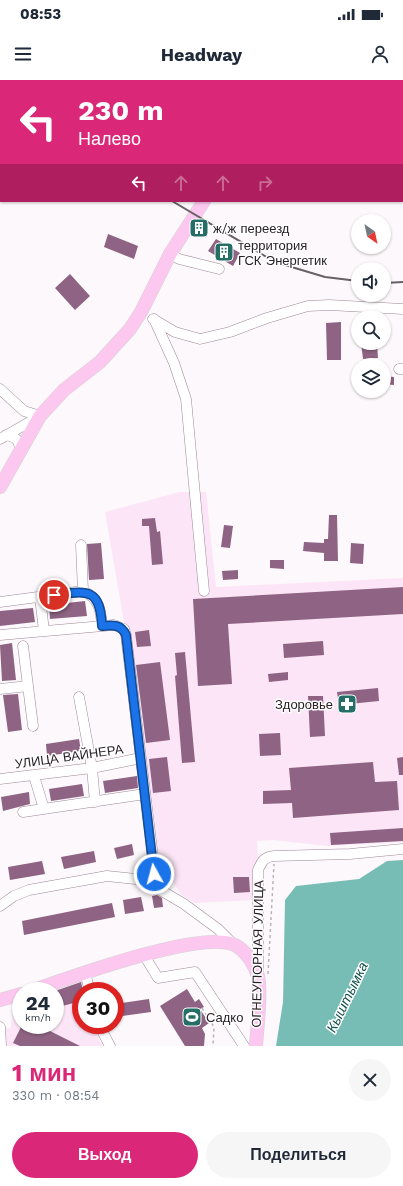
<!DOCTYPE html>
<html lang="ru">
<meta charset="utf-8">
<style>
body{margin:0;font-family:"Work Sans",sans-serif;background:#f6f6f7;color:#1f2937;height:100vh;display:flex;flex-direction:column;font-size:15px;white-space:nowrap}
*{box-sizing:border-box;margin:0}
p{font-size:13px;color:#747a83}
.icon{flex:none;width:22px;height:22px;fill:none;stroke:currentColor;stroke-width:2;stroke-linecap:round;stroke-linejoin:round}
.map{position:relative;height:966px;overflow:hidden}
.sheet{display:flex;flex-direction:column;background:#fff;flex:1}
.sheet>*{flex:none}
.hud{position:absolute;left:0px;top:0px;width:403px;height:122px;box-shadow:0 1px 3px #0004;background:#db2777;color:#fff;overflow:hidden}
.needle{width:26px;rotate:147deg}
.controls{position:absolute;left:351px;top:134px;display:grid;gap:8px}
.controls a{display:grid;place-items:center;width:40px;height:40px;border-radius:50%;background:#fff;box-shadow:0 1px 3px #0004;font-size:20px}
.speed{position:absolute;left:12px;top:902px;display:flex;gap:8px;font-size:20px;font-weight:700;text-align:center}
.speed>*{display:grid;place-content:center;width:52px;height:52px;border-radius:50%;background:#fff;box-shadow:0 1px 3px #0004;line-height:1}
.speed small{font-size:10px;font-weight:400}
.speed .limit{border:6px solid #d22;background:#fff;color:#111}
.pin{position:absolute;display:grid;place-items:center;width:34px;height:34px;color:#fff;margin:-17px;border:2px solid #fff;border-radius:50%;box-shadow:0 1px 4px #0007}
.me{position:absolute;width:44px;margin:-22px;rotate:353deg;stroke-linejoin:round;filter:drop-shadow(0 0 3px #0008)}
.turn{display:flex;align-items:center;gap:14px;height:84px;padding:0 12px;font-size:18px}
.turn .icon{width:52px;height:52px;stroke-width:2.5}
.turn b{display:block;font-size:28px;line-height:34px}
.lanes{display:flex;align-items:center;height:38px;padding:0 12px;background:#0003;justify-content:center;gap:20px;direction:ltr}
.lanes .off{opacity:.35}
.round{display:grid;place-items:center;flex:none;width:42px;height:42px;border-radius:21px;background:#f6f6f7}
.headline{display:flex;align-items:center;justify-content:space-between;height:68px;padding:0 12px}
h1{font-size:24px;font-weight:700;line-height:30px;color:#db2777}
.cta{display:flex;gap:8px;margin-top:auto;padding:8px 12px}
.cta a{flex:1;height:46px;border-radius:24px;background:#db2777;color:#fff;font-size:16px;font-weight:700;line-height:46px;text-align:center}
.cta a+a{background:#f6f6f7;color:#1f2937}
.status{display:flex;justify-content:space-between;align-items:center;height:28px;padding:0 20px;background:#fff;direction:ltr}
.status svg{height:11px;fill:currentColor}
header{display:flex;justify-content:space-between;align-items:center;height:52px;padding:0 12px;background:#fff;font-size:18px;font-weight:700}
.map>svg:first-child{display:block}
.built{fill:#fce5f6}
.water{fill:#78bdb5}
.building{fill:#8e6383}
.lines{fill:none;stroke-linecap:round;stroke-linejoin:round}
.minor-casing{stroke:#9d8997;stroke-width:11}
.major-casing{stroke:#d4d3d4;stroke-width:14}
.path{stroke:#bab3b7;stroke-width:1.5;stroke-dasharray:3 3;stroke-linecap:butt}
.minor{stroke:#fff;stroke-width:10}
.major{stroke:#fdc8f0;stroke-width:13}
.rail{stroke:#676065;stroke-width:2}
.route-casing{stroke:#114b97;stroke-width:10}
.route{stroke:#1a73e8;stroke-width:7}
.labels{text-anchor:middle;stroke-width:3;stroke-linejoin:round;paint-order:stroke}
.poi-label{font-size:13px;fill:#2a2127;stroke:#fff;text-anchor:start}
.street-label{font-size:13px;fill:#2a2127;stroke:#fff}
.water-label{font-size:14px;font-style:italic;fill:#15514c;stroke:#fff}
</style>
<div class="status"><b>08:53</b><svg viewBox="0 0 49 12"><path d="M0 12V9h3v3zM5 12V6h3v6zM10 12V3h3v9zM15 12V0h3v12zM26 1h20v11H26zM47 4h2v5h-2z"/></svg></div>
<header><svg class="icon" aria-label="menu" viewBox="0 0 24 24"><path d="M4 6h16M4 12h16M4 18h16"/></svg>Headway<svg class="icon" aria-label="person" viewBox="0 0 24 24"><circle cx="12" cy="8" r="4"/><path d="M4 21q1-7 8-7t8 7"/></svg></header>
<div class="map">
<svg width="403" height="966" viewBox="0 0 403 966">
<rect width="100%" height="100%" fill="#fdf8fb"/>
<!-- built -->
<path class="built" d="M180,412h26l10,95 187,-9v264l-75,4 -55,-6 -16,1 1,20 -3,2 -1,37 -59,3 -14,-8 -9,-15 -13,-10 -28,-208 -26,-150z
M83,901l3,10h-5v34h14l3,13 4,8h-102v-17l11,-1 2,-24 8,-3v24h34v-34h-3z"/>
<!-- water -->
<path class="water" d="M403,780v186h-127l7,-44 2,-102 11,-14 63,-7 28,-18z"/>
<!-- building -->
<path class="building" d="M199,144l5,3 -3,6 -6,-3z
M108,154l30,12 -4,13 -30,-12z
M216,159l24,14 -7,13 -25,-15z
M70,194l20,22 -15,14 -20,-22z
M341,242v38h-14l-1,-37z
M361,263h16l1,15 -15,1z
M384,296l10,1v8l-10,-1z
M329,435h8l1,46h-14v-8l-21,-2 1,-9 20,1v-4h4z
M155,438l2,14 3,-1 3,33 -11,1 -3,-39h-7v-7z
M224,445l9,1 -3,22 -9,-1z
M101,463l3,36 -15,1 -2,-36z
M351,463l13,1 -1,20 -13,-1z
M270,480h14v9l-14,-1z
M238,490v9l-15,1 -1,-9z
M403,507v27l-175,10 4,60 -34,2 -5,-87z
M85,521l2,15 -37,3 -1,-14z
M33,528l2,14 -35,4v-15z
M149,550l2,16 -14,1 -2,-15z
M323,561l1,14 -40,3 -1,-14z
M12,563l4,37 -14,1 -2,-36z
M185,572l10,110 -13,1 -7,-87 2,-1 -2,-22z
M160,582l10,78 -24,3 -10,-78z
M288,592v8l-19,2 -1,-8z
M378,608l1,13 -40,4 -2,-13z
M18,614l4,36 -14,2 -5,-37z
M308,616h15l2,40 -15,1z
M280,653l1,22 -21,1 -1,-22z
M79,659l2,12 -34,5 -1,-12z
M167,677l4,34 -18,2 -4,-34z
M403,677v18h-4l-2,-17z
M373,682l2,20 22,-1 2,29 -106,8 -1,-15 -29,1v-13l28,-1 -2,-22z
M137,696l1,12 -33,5 -2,-12z
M82,704l2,12 -33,5 -2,-12z
M29,712l1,12 -27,7 -2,-14z
M403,748v13l-72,4 -1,-12z
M132,764l2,11 -17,4 -3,-11z
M94,771l2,11 -32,7 -3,-12z
M42,781l3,13 -35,6 -2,-13z
M233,797h16l1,15 -16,1z
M157,815l5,3 1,9 -9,1 -2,-12z
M141,817l3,14 -19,3 -2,-14z
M112,823l3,14 -91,18 -2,-14z
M81,902l2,9h-2v10l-26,7v-17z
M187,909l8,13 4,-3 5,8 -4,2 9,14 -7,5 3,6 -1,12h-19l-25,-40z
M149,919l2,13 -36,5v-13z
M22,945h16l42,21h-60l-7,-3z"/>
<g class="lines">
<!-- minor casing -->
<g class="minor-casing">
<path id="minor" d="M333,0v1
M300,1v-1
M397,1l1,-1
M170,174l9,5 40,10
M153,239l22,13 25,7 30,-7 37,-14 41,-12 21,-1 74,4
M154,239l20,44 12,36 18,192
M399,289h4
M0,309l24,22 16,5 -40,23
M6,355c12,2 14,7 14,18
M81,465l2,46
M40,517l4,34
M0,522l83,-11c16,7 18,19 19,35
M0,555l114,-10 10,4 2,6 29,239 7,17 22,13 34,25 17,17
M23,566l10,80
M0,609l28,-3
M79,617l13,71 3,34
M34,696l10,33
M0,699l92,-11 49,-10
M23,732l122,-18
M0,826l14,-10 15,-6 78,-14 38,4 17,11
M144,875l14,23 37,-6 49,74
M85,893l5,18
M258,893v-103c4,-9 6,-13 16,-14l76,-2 53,-5
M99,945l11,21
M0,947l1,19"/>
</g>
<!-- major casing -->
<g class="major-casing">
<path id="major" d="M277,1l1,-1
M0,407l40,-71 24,-26 36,-28 30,-33 11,-17 29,-58 34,-53
M31,911c38,-13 171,-62 204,-46 11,6 20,20 23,31 4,17 -1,52 -2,70
M0,920l21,-6"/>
</g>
<!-- path -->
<path class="path" d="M402,70h1
M268,894l6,-110
M202,928l12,19 -1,19"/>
<!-- minor -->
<use href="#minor" class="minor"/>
<!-- major -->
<use href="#major" class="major"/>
<!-- rail -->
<path class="rail" d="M0,7h1
M0,14l1,1
M172,121l103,61 50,15 33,4
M384,203l19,-1"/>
</g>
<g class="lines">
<!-- route casing -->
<g class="route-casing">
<path id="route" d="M54,515c33,-4 46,-8 48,31 11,-1 19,-2 24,9l28,239"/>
</g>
<!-- route -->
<use href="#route" class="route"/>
</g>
<!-- icons -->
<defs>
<g id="building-square" transform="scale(1)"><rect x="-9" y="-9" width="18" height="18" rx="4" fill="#256e67" stroke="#fff"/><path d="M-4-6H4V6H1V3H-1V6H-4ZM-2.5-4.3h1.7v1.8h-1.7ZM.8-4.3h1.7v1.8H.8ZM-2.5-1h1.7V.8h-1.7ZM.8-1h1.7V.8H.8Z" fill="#fff"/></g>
<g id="pharmacy-square" transform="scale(1)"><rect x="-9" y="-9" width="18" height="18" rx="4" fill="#256e67" stroke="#fff"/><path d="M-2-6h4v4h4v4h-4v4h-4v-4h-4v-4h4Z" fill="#fff"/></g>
<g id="stadium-square" transform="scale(1)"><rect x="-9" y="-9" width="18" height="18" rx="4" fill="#256e67" stroke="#fff"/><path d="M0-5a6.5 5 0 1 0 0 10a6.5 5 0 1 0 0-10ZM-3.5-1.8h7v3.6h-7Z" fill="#fff"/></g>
</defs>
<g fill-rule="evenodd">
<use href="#building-square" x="199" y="148"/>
<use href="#building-square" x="224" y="172"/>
<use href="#pharmacy-square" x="347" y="624"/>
<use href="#stadium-square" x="192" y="937"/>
</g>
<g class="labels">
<!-- poi labels -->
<g class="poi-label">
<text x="213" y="153">ж/ж переезд</text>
<text x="238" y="170">территория<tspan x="238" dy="15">ГСК Энергетик</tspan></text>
<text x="333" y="629" text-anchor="end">Здоровье</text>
<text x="206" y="942">Садко</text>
</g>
<!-- street labels -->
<g class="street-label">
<text transform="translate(69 676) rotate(-8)" y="5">УЛИЦА ВАЙНЕРА</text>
<text transform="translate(257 874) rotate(-89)" y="5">ОГНЕУПОРНАЯ УЛИЦА</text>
</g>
<!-- water labels -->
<g class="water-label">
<text transform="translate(347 917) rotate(-64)" y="5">Кыштымка</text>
</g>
</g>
</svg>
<div class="controls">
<a><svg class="needle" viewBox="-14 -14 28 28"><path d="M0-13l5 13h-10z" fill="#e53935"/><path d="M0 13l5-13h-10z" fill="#747a83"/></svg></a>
<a><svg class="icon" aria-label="sound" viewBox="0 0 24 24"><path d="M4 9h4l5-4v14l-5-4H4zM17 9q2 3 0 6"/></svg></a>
<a><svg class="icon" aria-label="search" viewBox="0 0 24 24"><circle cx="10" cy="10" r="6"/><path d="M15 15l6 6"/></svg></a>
<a><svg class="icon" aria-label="layers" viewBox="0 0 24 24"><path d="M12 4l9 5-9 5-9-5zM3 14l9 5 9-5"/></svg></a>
</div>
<div class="speed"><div>24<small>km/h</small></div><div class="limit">30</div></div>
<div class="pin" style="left:54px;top:515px;background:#d93025"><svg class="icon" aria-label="arrive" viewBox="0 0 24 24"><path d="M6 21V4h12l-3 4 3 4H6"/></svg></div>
<svg class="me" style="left:154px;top:794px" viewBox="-20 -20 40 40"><circle r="17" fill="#1a73e8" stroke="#fff" stroke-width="3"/><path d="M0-11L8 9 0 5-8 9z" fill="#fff"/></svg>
<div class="hud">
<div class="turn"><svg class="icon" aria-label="left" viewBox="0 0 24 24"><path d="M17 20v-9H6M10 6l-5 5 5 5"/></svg><div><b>230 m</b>Налево</div></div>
<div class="lanes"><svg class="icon" aria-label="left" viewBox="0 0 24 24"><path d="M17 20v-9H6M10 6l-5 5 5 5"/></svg><svg class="icon off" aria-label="ahead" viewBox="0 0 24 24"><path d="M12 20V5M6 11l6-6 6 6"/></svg><svg class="icon off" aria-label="ahead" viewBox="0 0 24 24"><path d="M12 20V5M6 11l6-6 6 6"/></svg><svg class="icon off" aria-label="right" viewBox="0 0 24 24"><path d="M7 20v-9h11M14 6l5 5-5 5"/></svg></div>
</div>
</div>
<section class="sheet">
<div class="headline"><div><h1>1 мин</h1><p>330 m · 08:54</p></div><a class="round"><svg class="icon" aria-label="close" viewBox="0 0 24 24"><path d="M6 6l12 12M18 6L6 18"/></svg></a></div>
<div class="cta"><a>Выход</a><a>Поделиться</a></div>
</section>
